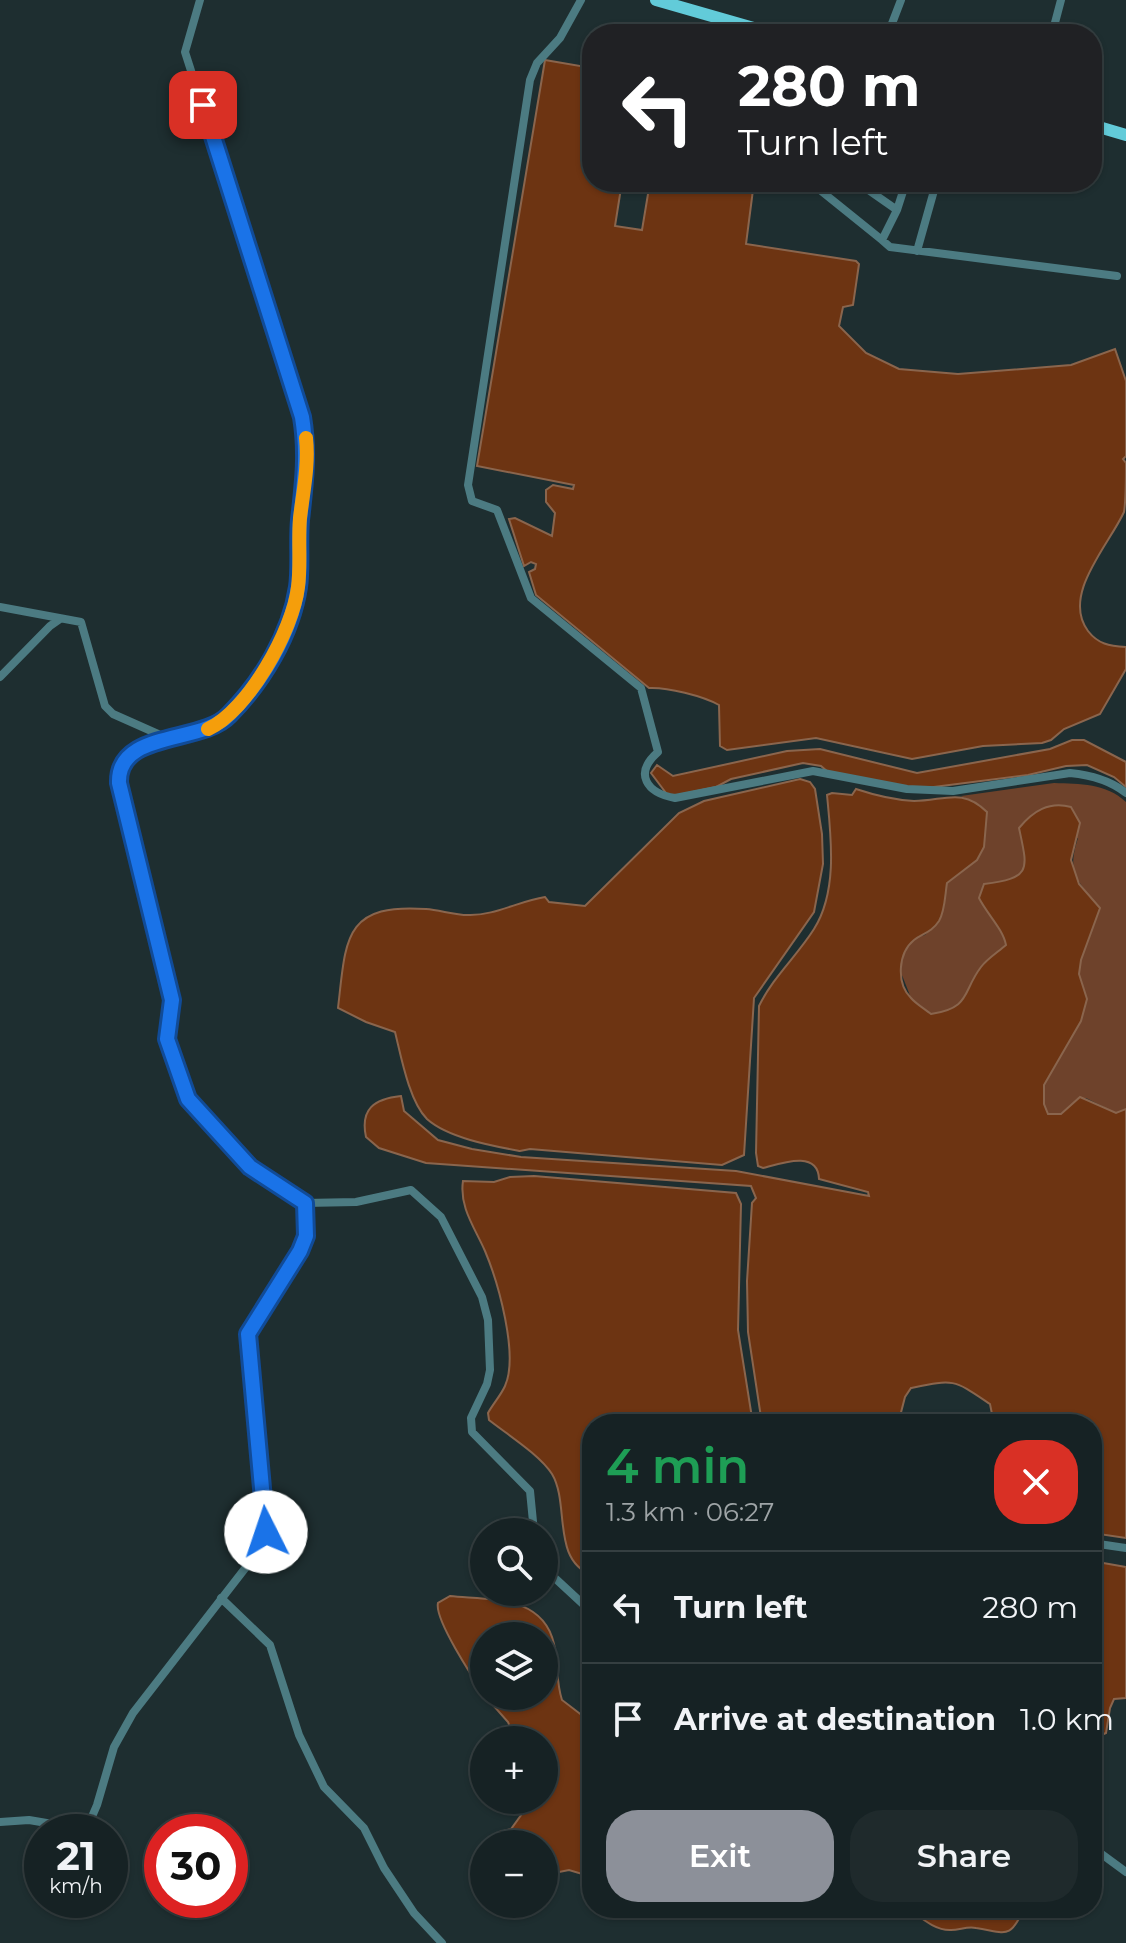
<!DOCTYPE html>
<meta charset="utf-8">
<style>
body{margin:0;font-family:Montserrat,sans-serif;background:#1f2a2c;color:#f1f3f6;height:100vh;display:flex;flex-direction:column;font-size:30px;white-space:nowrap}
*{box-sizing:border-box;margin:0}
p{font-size:26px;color:#9ea4a6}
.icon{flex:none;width:44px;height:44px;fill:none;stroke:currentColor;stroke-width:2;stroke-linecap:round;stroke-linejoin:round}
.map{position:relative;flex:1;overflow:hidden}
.panel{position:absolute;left:582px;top:1414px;width:520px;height:504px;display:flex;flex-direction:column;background:#162224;border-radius:32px;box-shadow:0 2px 6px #0004,0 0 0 2px #353f41}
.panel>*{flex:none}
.banner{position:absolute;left:582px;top:24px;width:520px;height:168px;border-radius:32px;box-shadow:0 2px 6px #0004,0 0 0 2px #353f41;background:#202124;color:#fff;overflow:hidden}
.controls{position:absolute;left:470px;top:1518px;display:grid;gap:16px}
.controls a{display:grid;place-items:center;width:88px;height:88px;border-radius:50%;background:#162224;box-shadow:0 2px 6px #0004,0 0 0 2px #353f41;font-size:40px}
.speed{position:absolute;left:24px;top:1814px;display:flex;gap:16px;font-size:40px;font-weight:700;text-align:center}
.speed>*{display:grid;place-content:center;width:104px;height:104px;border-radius:50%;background:#162224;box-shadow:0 2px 6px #0004,0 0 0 2px #353f41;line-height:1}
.speed small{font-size:20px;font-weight:400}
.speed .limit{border:12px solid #d22;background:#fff;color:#111}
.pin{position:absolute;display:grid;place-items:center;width:68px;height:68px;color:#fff;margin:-34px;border-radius:16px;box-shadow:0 4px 12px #0006}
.me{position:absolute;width:88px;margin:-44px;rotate:356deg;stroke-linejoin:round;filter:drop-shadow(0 0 6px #0008)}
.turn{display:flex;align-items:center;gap:28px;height:168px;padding:0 24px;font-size:36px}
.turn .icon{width:104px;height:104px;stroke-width:2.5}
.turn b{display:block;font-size:56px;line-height:68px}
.round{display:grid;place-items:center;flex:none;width:84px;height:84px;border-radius:32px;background:#1f2a2c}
.head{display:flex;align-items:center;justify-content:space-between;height:136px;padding:0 24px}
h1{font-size:48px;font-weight:600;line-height:60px;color:#1e9e55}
.cta{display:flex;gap:16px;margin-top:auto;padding:16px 24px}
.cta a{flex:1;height:92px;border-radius:32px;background:#8c9099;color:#fff;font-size:32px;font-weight:600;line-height:92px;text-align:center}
.cta a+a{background:#1f2a2c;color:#f1f3f6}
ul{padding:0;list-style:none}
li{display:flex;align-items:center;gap:24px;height:112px;padding:0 24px;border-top:2px solid #353f41}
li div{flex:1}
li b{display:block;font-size:30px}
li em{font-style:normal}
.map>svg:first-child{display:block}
.green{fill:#6e422b}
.water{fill:#6d3412;stroke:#8a654d;stroke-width:2}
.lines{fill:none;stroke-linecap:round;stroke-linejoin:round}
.minor{stroke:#4c7b82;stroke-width:8}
.primary{stroke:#62cbd9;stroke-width:12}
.route-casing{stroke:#114b97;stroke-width:20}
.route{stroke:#1a73e8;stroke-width:14}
.slow{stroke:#f59e0b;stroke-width:14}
</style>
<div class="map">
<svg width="1126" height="1943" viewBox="0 0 1126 1943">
<rect width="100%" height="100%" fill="#1e2e30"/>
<!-- green -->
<path class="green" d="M1054,783c26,1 52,0 72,19v307l-10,4 -30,-15 -13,6 -13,10h-12l-4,-10v-20l37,-63 6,-22 -8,-25 2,-14 19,-52c-22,-28 -34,-33 -22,-70l-51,23c-5,14 -13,18 -26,21l-4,45 7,8 2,10c-8,7 -19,14 -25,22 -19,25 -10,41 -50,47l-20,-16 -11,-28 5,-20 10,-12 10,-3 15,-16 7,-36 30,-23 10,-48 -7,-7 -19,-9z"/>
<!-- water -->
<path class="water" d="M545,60l47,8v114h30l-7,44 27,4 8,-48h104l-8,62 110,17 3,3 -6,41 -10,2 -4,19 27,27 33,16 59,5 113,-9 44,-16 11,32v75l-3,3 3,4c0,14 0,37 -2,49 -15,33 -63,83 -36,119 10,13 21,15 38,16v22l-26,45 -36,15 -13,11 -9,3 -59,3 -71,13 -96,-21 -89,12 -7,-4 -1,-41c-16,-9 -52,-18 -70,-17l-113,-93 -7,-23 6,-3 1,-5 -5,-2 -7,4 -15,-47 6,-1 37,18 3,-23 -9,-11v-12l7,-5 20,4 1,-4 -97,-19z
M1072,740h12l42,22v25l-12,-10 -27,-12 -21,1 -38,9 -110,14 -90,-17 -7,-6 -18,-3 -72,16 -15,8 -47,10 -18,-24 6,-8 16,11 114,-25 33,-2 97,24 133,-24z
M800,779l10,3 5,7 7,45 1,30 -9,48 -60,86 -10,157 -22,10 -192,-16 -10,2c-27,-5 -72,-13 -93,-32 -18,-18 -26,-63 -32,-87l-29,-10 -28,-14c8,-68 5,-105 88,-99 14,1 28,6 42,6 26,1 51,-14 77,-18l4,5 36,4 94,-93 25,-12z
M856,789c18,6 39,11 58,12 30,0 48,-14 73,11l-3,35 -7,13 -30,23c-2,12 -2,28 -8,38 -8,12 -16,12 -25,19 -16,13 -18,43 -3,58 5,6 14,11 20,16 40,-6 31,-22 50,-47 6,-8 17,-15 25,-22 -3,-16 -19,-31 -27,-47l5,-14c48,-6 44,-14 35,-56 14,-17 30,-27 52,-21l9,16 -9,37 8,24 21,24 -19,52 -2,14 8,25 -6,22 -37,64v19l4,10h13l19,-17 36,16 10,-4v429l-34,-5v-109h-98l-4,-20c-37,-25 -35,-25 -79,-16l-6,9 -7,27h-136l-14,-92 -1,-51 5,-78 4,-5 -5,-12 -325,-23 -47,-15 -13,-11c-6,-28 8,-38 35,-41l3,15 34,29 34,9 49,8 215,14 133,25 -1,-4 -49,-13c-1,-29 -37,-16 -56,-11l-5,-2 -2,-13 3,-147c14,-29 38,-50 55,-77 24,-38 17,-92 13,-134l5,-2 20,2z
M534,1176l202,17 5,11 -3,126 15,94h-161v151c-41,-15 -22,-71 -40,-101 -12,-19 -44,-39 -63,-54l-1,-7c5,-9 13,-18 17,-27 14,-31 -7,-104 -20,-135 -10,-23 -26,-44 -22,-70l31,1 16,-5z
M1092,1561l34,6v131l-12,1 -4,9 -4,25 -13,6z
M450,1596c40,4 93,-1 104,48 4,19 2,38 8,56l30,23v154l-23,-7 -25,5v-31h-51l6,-12 12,-3 21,-29h12v-60h-29l-7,-18 -23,-26h59v-60h-60v58c-11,-16 -50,-75 -46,-91z
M741,1908h57c-21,6 -27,12 -51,7z
M907,1908h117c-14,33 -19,24 -48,20 -9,-2 -16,2 -25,2 -16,1 -32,-14 -44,-22z"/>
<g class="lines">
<!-- minor -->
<path class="minor" d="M581,0l-21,38 -23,25 -7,17 -62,405 4,16 25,9 34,88 110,90 17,64c-25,22 -11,41 17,46l138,-27 94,18 46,2 117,-18c20,2 40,7 56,20
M888,34l13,-34
M1052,34l9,-34
M810,182l72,58 15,-30
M857,182l40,28 9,-28 18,7 11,-2 2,-5
M882,240l8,7 227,29
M917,251l18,-64
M0,607l81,15 24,84 8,8 45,20 3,6
M0,677l50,-51 10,-7
M305,1203l51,-1 55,-12 30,27 41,80 6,23 2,50 -3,14 -16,34 1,14 58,59 4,41
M1092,1543l34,5
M544,1568l40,37 8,2
M221,1598l49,47 29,90 25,52 40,41 20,40 30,45 28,30
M0,1822l29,-2 47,8 12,-2 9,-21 17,-58 19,-34 117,-151 16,-30 -18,-198 52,-83 6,-15 -1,-33 -55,-36 -62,-68 -21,-60 5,-39 -53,-217c-2,-54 83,-39 110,-68 33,-33 62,-81 69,-128 3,-20 0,-45 2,-67 4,-36 8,-67 2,-103l-117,-365 15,-52
M1092,1847l34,25"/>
<!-- primary -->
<path class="primary" d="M656,0l118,34
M1092,125l34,10"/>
</g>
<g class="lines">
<!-- route casing -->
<g class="route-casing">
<path id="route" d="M203,105l99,312c6,36 2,67 -2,103 -2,22 1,47 -2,67 -7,47 -36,95 -69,128 -27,29 -112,15 -110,68l53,217 -5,39 21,60 62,68 55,36 1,33 -6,15 -52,83 18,198"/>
</g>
<!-- route -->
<use href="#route" class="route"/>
<!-- slow -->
<path class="slow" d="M208,729c40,-18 85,-99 90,-142 3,-22 0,-46 2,-69 3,-26 9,-53 6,-80"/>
</g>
</svg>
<div class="controls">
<a><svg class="icon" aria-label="search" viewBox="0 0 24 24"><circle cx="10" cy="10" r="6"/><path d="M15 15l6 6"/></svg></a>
<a><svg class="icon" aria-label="layers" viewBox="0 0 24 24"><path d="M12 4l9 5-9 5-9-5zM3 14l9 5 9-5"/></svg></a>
<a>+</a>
<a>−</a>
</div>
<div class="speed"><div>21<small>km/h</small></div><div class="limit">30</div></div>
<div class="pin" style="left:203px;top:105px;background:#d93025"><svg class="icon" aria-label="arrive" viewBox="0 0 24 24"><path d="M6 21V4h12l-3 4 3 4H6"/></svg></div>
<svg class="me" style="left:266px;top:1532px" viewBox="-20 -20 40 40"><circle r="19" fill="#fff"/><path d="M0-13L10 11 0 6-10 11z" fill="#1a73e8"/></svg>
<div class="banner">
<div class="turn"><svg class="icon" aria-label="left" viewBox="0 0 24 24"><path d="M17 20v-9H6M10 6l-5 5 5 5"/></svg><div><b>280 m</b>Turn left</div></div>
</div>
<section class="panel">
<div class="head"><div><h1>4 min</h1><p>1.3 km · 06:27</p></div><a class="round" style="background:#d93025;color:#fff"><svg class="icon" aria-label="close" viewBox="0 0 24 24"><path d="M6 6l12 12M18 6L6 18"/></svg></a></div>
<ul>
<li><svg class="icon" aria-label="left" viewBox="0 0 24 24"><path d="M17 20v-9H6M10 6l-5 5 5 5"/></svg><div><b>Turn left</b></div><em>280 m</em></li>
<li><svg class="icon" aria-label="arrive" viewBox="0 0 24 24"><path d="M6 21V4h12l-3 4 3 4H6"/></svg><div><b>Arrive at destination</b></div><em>1.0 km</em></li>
</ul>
<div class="cta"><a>Exit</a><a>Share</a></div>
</section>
</div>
